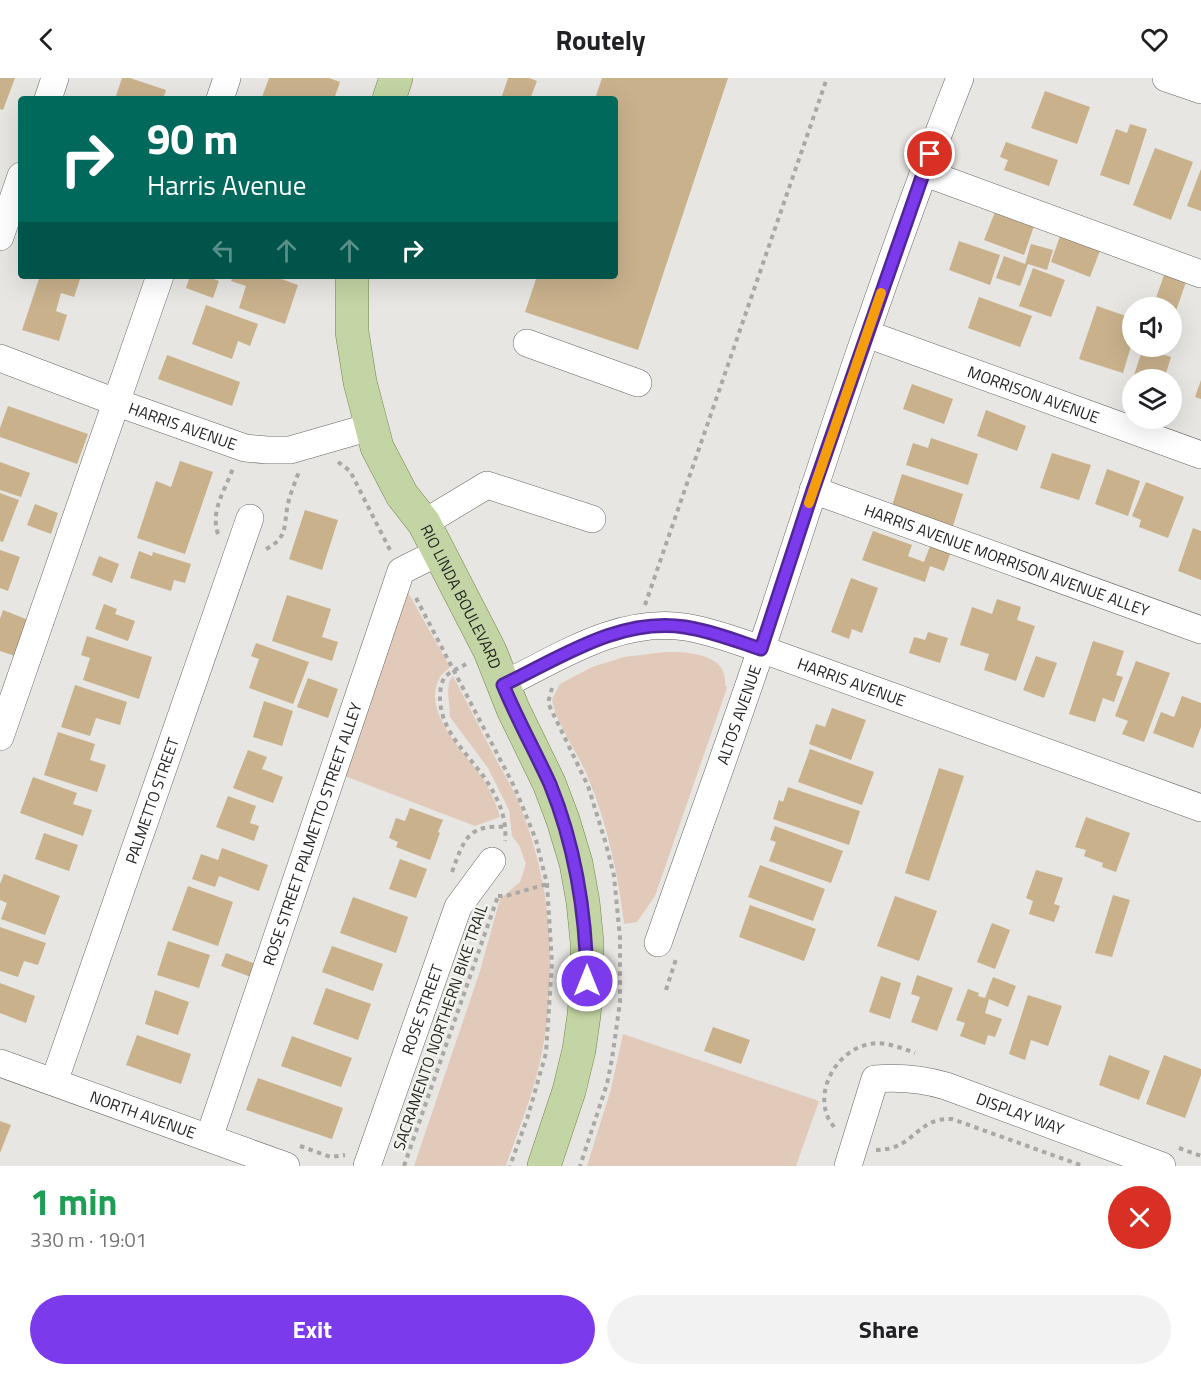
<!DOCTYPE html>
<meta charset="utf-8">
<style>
body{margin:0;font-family:"Titillium Web",sans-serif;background:#f2f2f2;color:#202124;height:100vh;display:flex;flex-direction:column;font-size:22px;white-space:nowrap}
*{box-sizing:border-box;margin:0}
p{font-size:20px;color:#757577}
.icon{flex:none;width:33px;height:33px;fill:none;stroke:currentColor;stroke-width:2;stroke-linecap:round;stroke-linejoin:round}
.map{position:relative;height:1088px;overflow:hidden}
.drawer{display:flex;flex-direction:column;background:#fff;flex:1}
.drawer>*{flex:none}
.guide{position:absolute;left:18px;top:18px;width:600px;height:183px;border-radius:6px;box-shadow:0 6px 24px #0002;background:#00695c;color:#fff;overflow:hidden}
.controls{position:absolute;left:1122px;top:219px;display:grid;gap:12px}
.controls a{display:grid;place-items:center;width:60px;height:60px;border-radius:50%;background:#fff;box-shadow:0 6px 24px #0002;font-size:30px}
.pin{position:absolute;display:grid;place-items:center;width:51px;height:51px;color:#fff;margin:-26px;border:3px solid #fff;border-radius:50%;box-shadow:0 2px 6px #0007}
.me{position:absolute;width:66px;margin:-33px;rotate:0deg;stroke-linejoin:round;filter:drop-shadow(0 0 4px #0008)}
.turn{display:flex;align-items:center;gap:21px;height:126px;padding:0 30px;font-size:27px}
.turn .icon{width:78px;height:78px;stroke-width:2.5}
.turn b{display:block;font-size:42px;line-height:51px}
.lanes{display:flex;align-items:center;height:57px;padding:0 30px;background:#0003;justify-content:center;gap:30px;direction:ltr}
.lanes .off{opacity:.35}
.round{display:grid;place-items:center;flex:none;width:63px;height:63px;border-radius:32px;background:#f2f2f2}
.headline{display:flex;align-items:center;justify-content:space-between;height:102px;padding:0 30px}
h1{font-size:36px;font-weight:700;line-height:45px;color:#1e9e55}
.primary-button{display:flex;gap:12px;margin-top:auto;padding:12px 30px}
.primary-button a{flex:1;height:69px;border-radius:36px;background:#7c3aed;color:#fff;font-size:24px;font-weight:700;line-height:69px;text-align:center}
.primary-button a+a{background:#f2f2f2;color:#202124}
header{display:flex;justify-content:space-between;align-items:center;height:78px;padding:0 30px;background:#fff;font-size:27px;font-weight:700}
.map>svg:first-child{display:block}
.green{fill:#e2caba}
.building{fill:#c9b18c}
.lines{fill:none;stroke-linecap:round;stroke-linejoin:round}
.minor-casing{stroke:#666662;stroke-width:28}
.major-casing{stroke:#72854f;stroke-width:34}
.path{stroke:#a9a8a5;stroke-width:4;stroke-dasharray:4.5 4.5;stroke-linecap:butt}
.minor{stroke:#fff;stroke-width:27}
.major{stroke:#c3d5a4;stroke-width:33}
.route-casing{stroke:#51269a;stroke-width:15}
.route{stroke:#7c3aed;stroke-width:10}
.slow{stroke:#f59e0b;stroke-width:10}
.labels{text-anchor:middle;stroke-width:4.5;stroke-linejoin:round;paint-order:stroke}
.street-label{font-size:16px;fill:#252523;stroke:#f4f4ef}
</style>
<header><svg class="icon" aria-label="back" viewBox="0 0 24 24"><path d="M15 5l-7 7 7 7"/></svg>Routely<svg class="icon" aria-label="heart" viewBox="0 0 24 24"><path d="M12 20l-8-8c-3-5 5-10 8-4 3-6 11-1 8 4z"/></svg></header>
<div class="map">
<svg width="1201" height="1088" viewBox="0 0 1201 1088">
<rect width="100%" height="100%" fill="#e7e6e2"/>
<!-- green -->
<path class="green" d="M392,486l58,103c-3,3 -8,7 -10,10 -20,34 26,77 43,102 8,12 13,25 17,38l-25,9 -146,-56z
M665,574c23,0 63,1 60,33l2,3 -72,208 -18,26 -13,2c-6,-51 -17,-101 -37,-149 -9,-22 -32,-53 -35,-76l8,-15 32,-17 32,-10z
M453,598c15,28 29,57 44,85 8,15 17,29 23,45 33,81 39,175 19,260 -8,34 -22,67 -33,100h-92l66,-195 20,-72 20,-17 6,-18 -7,-19 -7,-9 -3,-26 -21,-42 -38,-51 -2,-25 1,-10z
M623,956l196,67 -23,65h-209l24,-77z"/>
<!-- building -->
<path class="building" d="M0,0h15l-12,32 -3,-1z
M122,0h8l36,12 -3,9h-48z
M269,0h60l11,4 -6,17h-66l-6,-2z
M508,0h21l8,3 -7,18h-29z
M602,0h126l-90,272 -113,-38 12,-36h78v-177h-20z
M1045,13l45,16 -13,37 -46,-16z
M1130,46l17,5 -18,56 -29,-10 16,-46 11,4z
M1006,64l52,18 -9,26 -45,-16 4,-10 -8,-3z
M1155,70l38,14 -22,58 -38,-15z
M1201,91v42l-14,-5z
M995,134l39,14 -10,29 -40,-15z
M1061,155l40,15 -11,29 -39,-15z
M959,163l41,14 -10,30 -41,-15z
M1031,166l22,6 -6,20 -19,-6 -8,22 -24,-8 8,-22 21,8z
M1033,190l32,12 -14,37 -32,-11z
M1165,194l22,7 -11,32 -4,-1v-2l-18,-4z
M40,198h41l-7,21 -13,-4 -5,18 11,4 -8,26 -37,-11z
M190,198h15l14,5 -6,17 -27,-10z
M233,198h40l25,9 -13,39 -46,-16 7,-22 -15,-5z
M979,219l53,19 -12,31 -52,-19z
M206,227l52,19 -8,22 -12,-5 -6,18 -40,-15z
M1097,228l35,12v25l-9,30 -44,-14z
M1143,270l28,9 -7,23h-17l-13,-5z
M167,277l73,27 -8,24 -74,-27z
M1201,302v19l-6,-2z
M912,306l41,15 -9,25 -41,-15z
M8,328l80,28 -11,30 -77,-27v-9z
M986,332l40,16 -9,25 -40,-15z
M931,360l47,16 -10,31 -62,-20 7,-22 15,5z
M1052,375l39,12 -12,35 -39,-12z
M180,383l33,11 -28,82 -48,-16 19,-57 15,6z
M0,384l30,11 -9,24 -21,-7z
M1107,391l33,12 -12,35 -33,-12z
M902,396l61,20 -11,35 -61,-20z
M1146,404l38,15 -16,41 -29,-11 2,-7 -9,-4z
M0,415l19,7 -16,42 -3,-1z
M35,426l23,9 -7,21 -24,-9z
M305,432l33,10 -16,50 -33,-11z
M1193,450l8,3v49l-23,-9z
M873,453l39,14 -4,11 16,6 8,-21 20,8 -8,22 -14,-5 -5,16 -63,-22z
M0,472l20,7 -12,34 -8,-3z
M139,473l13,5 1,-4 38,12 -6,19 -11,-3 -3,11 -41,-13z
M99,478l20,8 -7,19 -20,-8z
M851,500l27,10 -16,45 -10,-4 -3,10 -18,-7z
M287,517l44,14 -9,28 16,5 -6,19 -60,-20z
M997,521l24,8 -4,13 18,6 -19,55 -32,-11 5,-16 -29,-9 12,-38 20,7z
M104,526l13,5 -2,5 20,7 -7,20 -33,-12z
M3,532l28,11 -13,36 -18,-6v-32z
M928,554l20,6 -8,25 -31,-10 5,-16 11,3z
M87,558l65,21 -13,42 -56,-19 7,-22 -9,-3z
M1093,563l31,10 -8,24 7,2 -9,25 -11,-4 -8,24 -26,-8z
M256,565l53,19 -16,42 -44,-16 10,-29 -8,-3z
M1036,578l21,7 -13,35 -21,-8z
M1136,583l34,12 -26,69 -22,-8 6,-13 -13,-5z
M308,600l30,11 -10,29 -31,-11z
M75,607l52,17 -7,23 -24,-7 -6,18 -29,-9z
M1182,618l19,7v24l-8,21 -40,-15 8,-21 13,5z
M264,623l29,10 -11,35 -29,-9z
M832,630l34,12 -15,40 -42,-16 7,-20 9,3z
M58,654l37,12 -5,16 16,5 -9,27 -53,-17z
M810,671l64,23 -12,33 -64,-23z
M248,672l19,7 -5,12 21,8 -10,26 -40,-15z
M939,690l25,8 -35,105 -24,-8z
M33,699l44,16 -4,11 19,6 -9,26 -63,-23z
M788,709l72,24 -11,34 -76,-26 6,-19 4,2z
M228,718l28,10 -6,17 9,3 -5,15 -38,-14z
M410,730l33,12 -5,12 2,1 -10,27 -34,-13 2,-5 -9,-4 7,-20 9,3z
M1086,739l44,16 -14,39 -14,-5 1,-4 -19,-7 2,-6 -11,-3z
M775,748l68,25 -12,32 -62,-22 7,-19 -6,-2z
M44,755l34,12 -9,26 -34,-12z
M222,770l46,17 -9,26 -40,-15 -4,11 -23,-8 9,-25 17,6z
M400,781l27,10 -11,29 -27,-9z
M760,787l65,24 -12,32 -65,-24z
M1036,792l27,8 -9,26 6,2 -6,16 -25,-8 4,-13 -7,-3z
M4,796l56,22 -15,39 -44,-16 6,-16 -7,-3v-16z
M188,808l45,16 -15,44 -46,-16z
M1113,817l17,5 -18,57 -17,-4z
M895,818l42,15 -18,50 -42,-15z
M353,819l55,20 -12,36 -56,-20z
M750,827l66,24 -12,32 -65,-24z
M992,845l18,7 -15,39 -18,-7z
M0,849l46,16 -8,22 -14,-4 -6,16 -18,-6z
M168,863l42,14 -11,33 -42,-13z
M332,868l51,18 -10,27 -51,-19z
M226,875l30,11 -5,13 -30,-11z
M917,897l36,13 -16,43 -26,-9 9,-25 -9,-3z
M881,898l20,7 -11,36 -21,-7z
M993,899l23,9 -8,21 -19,-8 -4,14 17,6 -7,18 -7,-2 -3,10 -25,-9 5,-13 -9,-3 12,-31 11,4 -1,3 7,2z
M0,905l35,13 -9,27 -26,-10z
M326,910l45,16 -13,36 -45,-16z
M155,912l34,12 -11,33 -33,-11z
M1028,917l34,11 -14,40 -17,-6 -6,20 -16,-6z
M713,949l37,13 -9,24 -37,-13z
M137,957l54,19 -10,30 -55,-19z
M292,958l60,22 -11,29 -60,-21z
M1109,977l41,16 -11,29 -40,-15z
M1164,977l37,14v6l-16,43 -39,-14z
M258,1000l85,30 -11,31 -86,-29z
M0,1043l11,4 -11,28z"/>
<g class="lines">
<!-- minor casing -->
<g class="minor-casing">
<g id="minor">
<path d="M1166,0l35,12"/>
<path d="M48,21l7,-21"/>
<path d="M220,21l7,-21"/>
<path d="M923,94l278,102"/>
<path d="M0,159l21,-61"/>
<path id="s1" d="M867,256l334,121"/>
<path d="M527,265l111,40"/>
<path id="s2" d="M0,280l118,45 127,45 22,2h23l80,-23"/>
<path id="s3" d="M813,412l388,140"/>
<path d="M424,445l63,-38 105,34"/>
<path id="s4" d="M503,607c57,-28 116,-68 182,-58 27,4 51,14 76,22l440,159"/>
<path d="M0,659l160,-461"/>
<path id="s5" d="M658,865c38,-109 78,-217 114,-326 59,-181 118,-362 188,-539"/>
<path id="s6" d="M0,985l286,103"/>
<path id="s7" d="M54,1004l196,-564"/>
<path id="s8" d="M209,1060l192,-567 38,-19"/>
<path id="s9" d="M367,1088l91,-259 34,-46"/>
<path id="s10" d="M848,1088l27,-87c25,-2 47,0 71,7l216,80"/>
</g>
</g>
<!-- major casing -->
<g class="major-casing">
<g id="major">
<path d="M389,21l7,-21"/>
<path id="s11" d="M352,198v56l8,50 17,65 25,48 22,28 66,128 23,58 36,74 14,37 13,43 7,39 4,40v39l-3,34 -5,35 -10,41 -25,75"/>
</g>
</g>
<!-- path -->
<path class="path" d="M338,384l12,9 41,81
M218,456c-8,-24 7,-43 15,-66
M266,471c21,-11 18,-21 21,-40 2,-13 8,-26 12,-38
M416,520l99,190 21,52 11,44 5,79 -6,90 -18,63 -18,50
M645,527l182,-527
M466,586c-6,4 -15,7 -20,12 -5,5 -6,15 -6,21 0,38 34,61 51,91 10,17 16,34 14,53
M552,610l-4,15 40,83 18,58 8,32 6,62v64l-8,57 -5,25 -27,82
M452,794c12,-33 16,-48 54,-45
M498,818h8l41,-12
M666,912l10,-31
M834,1049c-2,-3 -6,-8 -7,-12 -11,-30 13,-66 43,-71 16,-3 31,4 45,9
M300,1068l31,11 14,-2
M1179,1070l22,8
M876,1072c39,0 40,-33 76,-31l131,47
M404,1088l94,-270"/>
<!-- minor -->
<use href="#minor" class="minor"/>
<!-- major -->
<use href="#major" class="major"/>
</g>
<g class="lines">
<!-- route casing -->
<g class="route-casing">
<path id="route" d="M587,903c-1,-69 -11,-133 -37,-197 -15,-33 -33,-65 -47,-99 57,-27 116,-68 182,-58 27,4 51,14 76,22l52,-159 117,-336"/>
</g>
<!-- route -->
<use href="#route" class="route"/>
<!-- slow -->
<path class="slow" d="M809,425l72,-210"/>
</g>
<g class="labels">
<!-- street labels -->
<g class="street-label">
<text dy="6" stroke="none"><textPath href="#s1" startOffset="177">MORRISON AVENUE</textPath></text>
<text dy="6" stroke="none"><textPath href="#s2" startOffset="195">HARRIS AVENUE</textPath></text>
<text dy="6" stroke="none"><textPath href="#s3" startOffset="206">HARRIS AVENUE MORRISON AVENUE ALLEY</textPath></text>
<text dy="6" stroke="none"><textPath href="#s11" startOffset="346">RIO LINDA BOULEVARD</textPath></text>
<text dy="6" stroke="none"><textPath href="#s4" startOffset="370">HARRIS AVENUE</textPath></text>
<text dy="6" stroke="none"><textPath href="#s5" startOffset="242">ALTOS AVENUE</textPath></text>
<text dy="6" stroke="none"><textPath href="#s7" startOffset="298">PALMETTO STREET</textPath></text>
<text dy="6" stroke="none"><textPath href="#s8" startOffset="321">ROSE STREET PALMETTO STREET ALLEY</textPath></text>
<text dy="6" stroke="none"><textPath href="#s9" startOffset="166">ROSE STREET</textPath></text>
<text transform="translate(440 949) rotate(-71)" y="6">SACRAMENTO NORTHERN BIKE TRAIL</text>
<text dy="6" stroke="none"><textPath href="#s6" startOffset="152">NORTH AVENUE</textPath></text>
<text dy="6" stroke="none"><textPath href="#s10" startOffset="242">DISPLAY WAY</textPath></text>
</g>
</g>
</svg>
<div class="controls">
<a><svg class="icon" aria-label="sound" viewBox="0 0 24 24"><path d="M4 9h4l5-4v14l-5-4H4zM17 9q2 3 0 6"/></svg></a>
<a><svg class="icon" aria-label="layers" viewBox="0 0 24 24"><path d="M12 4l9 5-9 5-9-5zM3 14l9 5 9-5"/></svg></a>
</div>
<div class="pin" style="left:930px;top:76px;background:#d93025"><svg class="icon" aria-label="arrive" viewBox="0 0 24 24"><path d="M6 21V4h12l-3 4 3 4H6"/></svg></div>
<svg class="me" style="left:587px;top:903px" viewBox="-20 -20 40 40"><circle r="17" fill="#7c3aed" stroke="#fff" stroke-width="3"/><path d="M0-11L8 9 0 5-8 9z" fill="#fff"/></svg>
<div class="guide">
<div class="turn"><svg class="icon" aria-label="right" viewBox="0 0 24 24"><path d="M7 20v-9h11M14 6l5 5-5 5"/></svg><div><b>90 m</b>Harris Avenue</div></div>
<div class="lanes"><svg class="icon off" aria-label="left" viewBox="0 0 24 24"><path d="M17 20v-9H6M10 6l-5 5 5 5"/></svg><svg class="icon off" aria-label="ahead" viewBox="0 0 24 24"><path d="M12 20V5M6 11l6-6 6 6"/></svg><svg class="icon off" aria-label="ahead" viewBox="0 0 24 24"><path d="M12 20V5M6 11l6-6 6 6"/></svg><svg class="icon" aria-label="right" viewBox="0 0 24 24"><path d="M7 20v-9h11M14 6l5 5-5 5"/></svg></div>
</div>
</div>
<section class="drawer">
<div class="headline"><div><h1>1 min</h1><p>330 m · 19:01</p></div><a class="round" style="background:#d93025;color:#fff"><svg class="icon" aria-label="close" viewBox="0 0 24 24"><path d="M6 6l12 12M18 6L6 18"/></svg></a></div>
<div class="primary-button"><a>Exit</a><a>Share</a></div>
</section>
